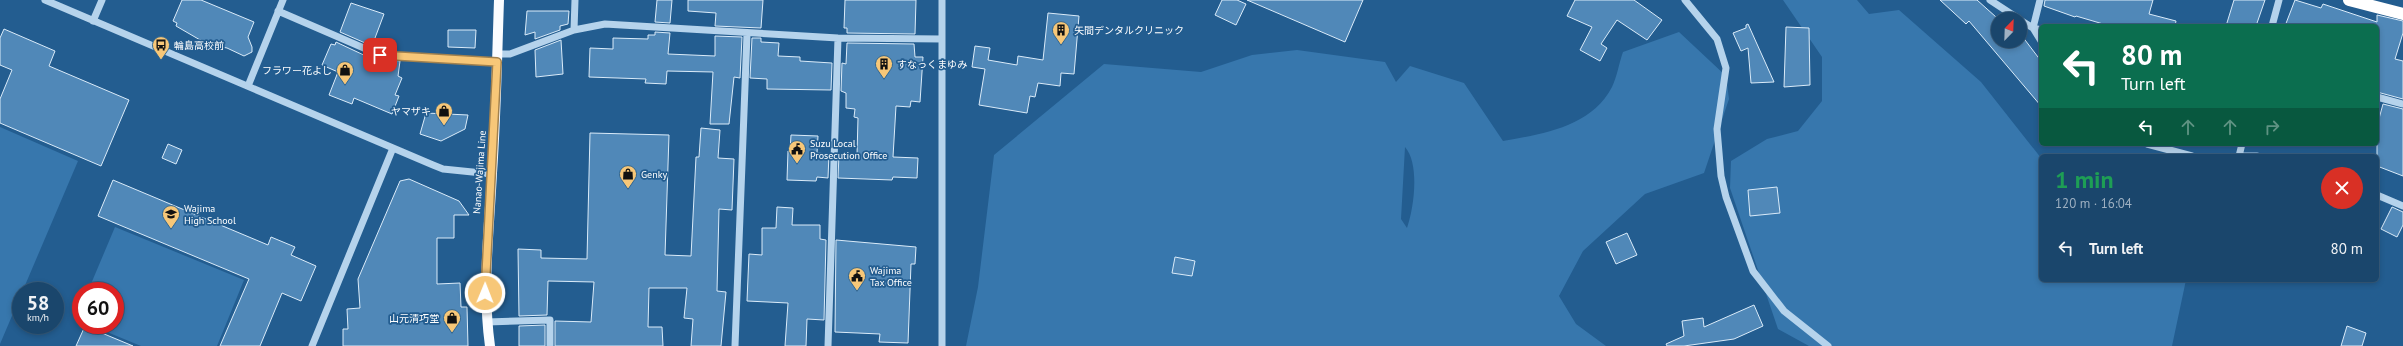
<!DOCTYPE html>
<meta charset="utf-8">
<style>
body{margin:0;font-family:"PT Sans","Noto Sans JP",sans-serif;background:#234d72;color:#f1f3f6;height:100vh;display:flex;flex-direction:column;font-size:15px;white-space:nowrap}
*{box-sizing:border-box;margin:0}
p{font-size:13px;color:#9fb1c2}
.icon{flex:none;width:22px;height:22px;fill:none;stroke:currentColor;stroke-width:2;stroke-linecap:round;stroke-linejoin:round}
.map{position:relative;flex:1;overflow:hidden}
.panel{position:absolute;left:2039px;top:154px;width:340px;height:128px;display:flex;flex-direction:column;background:#1a466c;border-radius:6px;box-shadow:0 2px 6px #0003,0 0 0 1px #385e7f}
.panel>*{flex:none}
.banner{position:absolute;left:2039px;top:24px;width:340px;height:122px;border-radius:6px;box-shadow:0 2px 6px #0003,0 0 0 1px #385e7f;background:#0b6e4f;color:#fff;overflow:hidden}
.needle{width:26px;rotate:23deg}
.controls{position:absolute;left:1991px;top:12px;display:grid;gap:8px}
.controls a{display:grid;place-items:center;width:36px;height:36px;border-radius:50%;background:#1a466c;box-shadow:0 2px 6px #0003,0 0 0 1px #385e7f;font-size:20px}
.speed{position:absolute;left:12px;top:282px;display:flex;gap:8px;font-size:20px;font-weight:700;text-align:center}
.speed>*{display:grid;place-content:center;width:52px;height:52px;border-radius:50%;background:#1a466c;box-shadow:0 2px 6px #0003,0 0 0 1px #385e7f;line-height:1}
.speed small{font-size:10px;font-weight:400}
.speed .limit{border:6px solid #d22;background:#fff;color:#111}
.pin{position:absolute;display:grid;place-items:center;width:34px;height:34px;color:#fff;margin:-17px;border-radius:8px;box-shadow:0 2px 6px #0006}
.me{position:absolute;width:44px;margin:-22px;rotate:1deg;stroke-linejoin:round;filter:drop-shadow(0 0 3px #0008)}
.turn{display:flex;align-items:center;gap:14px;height:84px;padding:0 16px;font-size:18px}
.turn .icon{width:52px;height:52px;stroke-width:2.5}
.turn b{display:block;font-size:28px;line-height:34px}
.lanes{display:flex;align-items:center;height:38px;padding:0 16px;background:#0003;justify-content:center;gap:20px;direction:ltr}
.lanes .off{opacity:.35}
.round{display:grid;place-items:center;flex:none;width:42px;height:42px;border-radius:21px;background:#234d72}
.summary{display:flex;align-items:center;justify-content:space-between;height:68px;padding:0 16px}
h1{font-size:24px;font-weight:800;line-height:30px;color:#1e9e55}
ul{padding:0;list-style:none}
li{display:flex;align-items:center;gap:12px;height:52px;padding:0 16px}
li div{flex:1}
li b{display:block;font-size:15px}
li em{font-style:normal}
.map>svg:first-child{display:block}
.green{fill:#3777ad;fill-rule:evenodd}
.building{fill:#5088b8;stroke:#daebf9}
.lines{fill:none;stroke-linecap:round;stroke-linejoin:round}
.minor{stroke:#b5d3ec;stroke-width:7}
.major{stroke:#fafcff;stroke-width:10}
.highway{stroke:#fff;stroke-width:12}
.route-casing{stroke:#a1814e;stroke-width:10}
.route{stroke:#f7c778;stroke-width:7}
.labels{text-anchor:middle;stroke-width:3.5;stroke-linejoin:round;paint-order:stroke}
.poi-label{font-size:10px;fill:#fff;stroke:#235d90;text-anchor:start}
.street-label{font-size:10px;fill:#fff;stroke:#235d90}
</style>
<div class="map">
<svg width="2403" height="346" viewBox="0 0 2403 346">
<rect width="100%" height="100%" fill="#235d90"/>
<!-- green -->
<path class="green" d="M1783,0h74l12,14 30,-4 82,72 60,76v122h145l-14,66h-363l-31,-17 -48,-141 1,-27 36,-22 31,-8 24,-30v-44z
M1679,32l47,44 3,23 -25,74 -59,21 -62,57 -24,45 17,28 30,22h-640l12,-59 16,-132 110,-91 97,8 51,-17 45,-5 88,12 11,20 14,-16 54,17 39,58c40,-7 88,-14 109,-54 5,-10 7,-24 11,-35zM1405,147c15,17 9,61 2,81l-6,-9z
M0,127l78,34 -78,183z
M115,227l129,53 -27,66h-76l-51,-21h25v-34h-27z"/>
<!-- building -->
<path class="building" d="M182,0h19l53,22 -6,15 4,10v5l-8,4 -17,-8 -20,-4 -31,-18 1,-3 -4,-2z
M657,0h15l-2,23 -15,-1z
M688,0h75l-2,28 -46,-2 1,-13 -28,-2z
M845,0h71l-1,34 -68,-1v-5h-3z
M1222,0h15l9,4 -10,21 -21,-10z
M1247,0h116l-18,42z
M1575,0h59l28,20 -15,20 -30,-20 -16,24 6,4 -7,13 -20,-11 12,-23 -25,-11z
M1940,0h37l19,17 3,-2 4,4h-5v22h22l2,-5 19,25v45l-72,-85 -3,3z
M2045,0h108l-4,14 27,7 -1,5h-65l-34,-10 -1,1 -31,-11z
M2234,0h31l-9,26h-30z
M2295,0l26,8 2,-4 54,18v-7l26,6v12l-8,26 8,2v38l-26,-7v-66h-92z
M351,3l33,11 -12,32 -32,-14z
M527,11h42l-1,13 -8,2v4l-25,9v-7l-10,3z
M1048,13l31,3 -5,58 -13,-1 -1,13 -22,-3 -3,14 -5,-1 -3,17 -48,-8 6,-36 -13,-2 3,-21 15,2 -2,12 29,5 1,-9 25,4z
M1748,24l26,58 -23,1 -3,-35 -7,3 -8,-18 13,-5v-3z
M1786,27l23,1 1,57 -26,2z
M4,29l51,22 -6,15 80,34 -28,66 -101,-43v-24l12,-29 -12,-5v-27z
M448,30h28l-1,18 -27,-1z
M655,32l15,1 -2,21 47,2v-20l27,1 -2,41 -6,-1 -5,47h-19l3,-52 -46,-1 -1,13 -21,-1 1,-4 -57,-2 1,-29 23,1v-11l35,1v-4h7z
M752,38h9v4l18,1 -1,13 22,1v4l32,2 -1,27 -64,-1v-10l-17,-1z
M561,40l2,34 -27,3 -1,-27z
M336,42l32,15 32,4 -2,15 4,2 -7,17 4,1 -7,18 -38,-16 -2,6 -23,-9 9,-23 -16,-7 9,-21 4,1z
M847,43l67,1 1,13h8l-3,45 -9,-1 -1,6 -14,-1 -3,51 25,1 -1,20 -24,-1 -1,3 -54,-2 1,-24 18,1 1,-37 -4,-1 1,-8 -9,-1v-15l-5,-2 1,-28 4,1z
M2383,104l20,5v67l-26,-10v-40z
M426,113l42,2 -3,14 -24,12 -21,-7z
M701,128l19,2 -2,28 16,1 -2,51 -13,-1 -2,82 9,1 -5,54h-30l2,-27 -9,-1 3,-30h-38l-1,39h14l1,19h-108v-25l36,1 3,-40 -46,-1 -1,34 -28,1 -1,-67 23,1v8l46,1 3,-126 79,2 -4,120 26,1 5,-99h3z
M791,135l27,1 -1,17 12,1 -1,24 -11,-1 -1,4 -29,-1 1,-29h2z
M168,144l14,6 -6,14 -14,-6z
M409,179l50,22 10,14h-15v23h-17v46l23,-1 1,24h6l1,39h-125v-17h5l-1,-20 13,-1 -2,-29 42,-98z
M113,180l155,65 3,-8 24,10 -4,8 25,11 -15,35 -19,-8 -22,53h-40l29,-67 -151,-63z
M1777,187l3,26 -30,3 -2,-26z
M777,207l16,1 -1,17h28v14l6,1 -2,80 -17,-1 -1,27h-21l3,-43 -41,-2 2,-47 13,1v-27h14z
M2392,207l11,5v13l-6,12 -16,-8z
M1627,233l10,22 -21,9 -10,-22z
M836,240l80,7 -1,17h-4l-3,79 -29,-1 1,-8 -45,-2z
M1175,257l20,4 -3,15 -20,-3z
M1754,305l9,21 -29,13 -50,7h-17l-1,-2 18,-8 -2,-15 21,-3 1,9z
M545,325v21h-26v-20z
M85,326l48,20h-57z
M2347,326l19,7 -4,13h-21z"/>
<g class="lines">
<!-- minor -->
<path class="minor" d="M45,0l388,165 10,4 49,5
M575,0l-1,30 31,-6 233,14 104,1
M1685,0l32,39 9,29 -9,61 4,47 5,21 27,74 31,40 44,35
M1990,0l29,19
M2040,0l-7,28 8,13
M278,11l102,44 117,7
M2020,20l13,8 8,2
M93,21l9,-21
M2272,26l7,-26
M497,54h13l64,-24
M248,86l35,-86
M2377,97l26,7
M2147,144l45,12
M2238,156h19
M2239,156l3,-12
M2377,195l26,11
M487,322l63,-2v26
M312,346l81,-198
M735,346l12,-312
M828,346l10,-308
M942,346v-346"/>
<!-- major -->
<path class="major" d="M490,346c-8,-58 -1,-114 2,-173 4,-57 5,-115 7,-173"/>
<!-- highway -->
<path class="highway" d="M2349,0l54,14"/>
</g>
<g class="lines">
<!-- route casing -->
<g class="route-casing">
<path id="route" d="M380,55l117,7 -12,231"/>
</g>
<!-- route -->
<use href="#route" class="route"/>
</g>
<!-- icons -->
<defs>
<g id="building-pin" transform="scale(0.9)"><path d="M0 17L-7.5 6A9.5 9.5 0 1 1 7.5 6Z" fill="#f7c778" stroke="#235d90"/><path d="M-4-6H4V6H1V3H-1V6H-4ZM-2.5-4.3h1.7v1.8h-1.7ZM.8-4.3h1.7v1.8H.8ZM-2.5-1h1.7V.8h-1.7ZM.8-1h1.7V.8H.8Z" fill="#111"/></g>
<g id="bus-pin" transform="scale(0.9)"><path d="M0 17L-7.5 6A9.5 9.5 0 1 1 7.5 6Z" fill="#f7c778" stroke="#235d90"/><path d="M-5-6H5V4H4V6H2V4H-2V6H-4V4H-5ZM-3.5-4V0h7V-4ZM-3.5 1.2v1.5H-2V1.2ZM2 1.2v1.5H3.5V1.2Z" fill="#111"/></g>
<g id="shop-pin" transform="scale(0.9)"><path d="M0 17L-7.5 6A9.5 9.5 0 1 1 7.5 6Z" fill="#f7c778" stroke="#235d90"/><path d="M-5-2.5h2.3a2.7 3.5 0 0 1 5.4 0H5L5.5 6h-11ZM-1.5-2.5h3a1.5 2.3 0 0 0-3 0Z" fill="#111"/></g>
<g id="civic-pin" transform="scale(0.9)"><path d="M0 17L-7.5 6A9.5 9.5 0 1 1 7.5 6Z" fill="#f7c778" stroke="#235d90"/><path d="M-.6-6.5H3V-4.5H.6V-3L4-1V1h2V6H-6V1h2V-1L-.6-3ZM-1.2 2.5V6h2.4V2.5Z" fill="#111"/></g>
<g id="school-pin" transform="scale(0.9)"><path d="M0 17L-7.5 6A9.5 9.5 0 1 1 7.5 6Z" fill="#f7c778" stroke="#235d90"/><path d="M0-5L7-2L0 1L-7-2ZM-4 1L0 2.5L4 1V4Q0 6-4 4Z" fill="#111"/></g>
</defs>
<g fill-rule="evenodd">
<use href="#building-pin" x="1061" y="30"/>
<use href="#bus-pin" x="161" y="45"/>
<use href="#building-pin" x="884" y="64"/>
<use href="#shop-pin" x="345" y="70"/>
<use href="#shop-pin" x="444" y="111"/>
<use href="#civic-pin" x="797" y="149"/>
<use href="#shop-pin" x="628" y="174"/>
<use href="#school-pin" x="171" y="214"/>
<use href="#civic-pin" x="857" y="276"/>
<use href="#shop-pin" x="452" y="318"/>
</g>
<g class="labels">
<!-- poi labels -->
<g class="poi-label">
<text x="1074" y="34">矢間デンタルクリニック</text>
<text x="174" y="49">輪島高校前</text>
<text x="897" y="68">すなっくまゆみ</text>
<text x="332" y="74" text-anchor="end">フラワー花よし</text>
<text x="431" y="115" text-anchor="end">ヤマザキ</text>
<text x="810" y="147">Suzu Local<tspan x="810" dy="12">Prosecution Office</tspan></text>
<text x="641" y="178">Genky</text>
<text x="184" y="212">Wajima<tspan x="184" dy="12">High School</tspan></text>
<text x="870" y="274">Wajima<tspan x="870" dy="12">Tax Office</tspan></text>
<text x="439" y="322" text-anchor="end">山元清巧堂</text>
</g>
<!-- street labels -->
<g class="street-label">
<text transform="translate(479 172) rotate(-86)" y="4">Nanao-Wajima Line</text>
</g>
</g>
</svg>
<div class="controls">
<a><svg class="needle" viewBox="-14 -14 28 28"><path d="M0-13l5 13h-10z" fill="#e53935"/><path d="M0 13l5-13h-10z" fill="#9fb1c2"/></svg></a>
</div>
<div class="speed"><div>58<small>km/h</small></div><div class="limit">60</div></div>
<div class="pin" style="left:380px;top:55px;background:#d93025"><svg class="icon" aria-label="arrive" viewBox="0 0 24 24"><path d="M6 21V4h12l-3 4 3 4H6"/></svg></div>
<svg class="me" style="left:485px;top:293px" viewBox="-20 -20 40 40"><circle r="17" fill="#f7c778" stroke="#fff" stroke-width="3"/><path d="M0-11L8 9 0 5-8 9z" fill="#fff"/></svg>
<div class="banner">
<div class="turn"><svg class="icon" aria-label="left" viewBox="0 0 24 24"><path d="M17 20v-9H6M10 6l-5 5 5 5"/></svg><div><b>80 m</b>Turn left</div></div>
<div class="lanes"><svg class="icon" aria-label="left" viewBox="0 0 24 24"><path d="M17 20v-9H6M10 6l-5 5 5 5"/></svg><svg class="icon off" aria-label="ahead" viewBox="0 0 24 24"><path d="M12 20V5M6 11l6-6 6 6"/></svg><svg class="icon off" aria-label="ahead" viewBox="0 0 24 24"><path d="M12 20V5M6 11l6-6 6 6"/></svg><svg class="icon off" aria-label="right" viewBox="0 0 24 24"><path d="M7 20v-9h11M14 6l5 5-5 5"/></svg></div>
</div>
<section class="panel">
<div class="summary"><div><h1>1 min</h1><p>120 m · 16:04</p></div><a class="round" style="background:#d93025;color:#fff"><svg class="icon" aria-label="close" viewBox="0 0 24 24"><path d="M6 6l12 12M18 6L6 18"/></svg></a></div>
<ul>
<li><svg class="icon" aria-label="left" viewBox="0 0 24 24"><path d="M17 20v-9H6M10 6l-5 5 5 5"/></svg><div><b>Turn left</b></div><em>80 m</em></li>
</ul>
</section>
</div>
